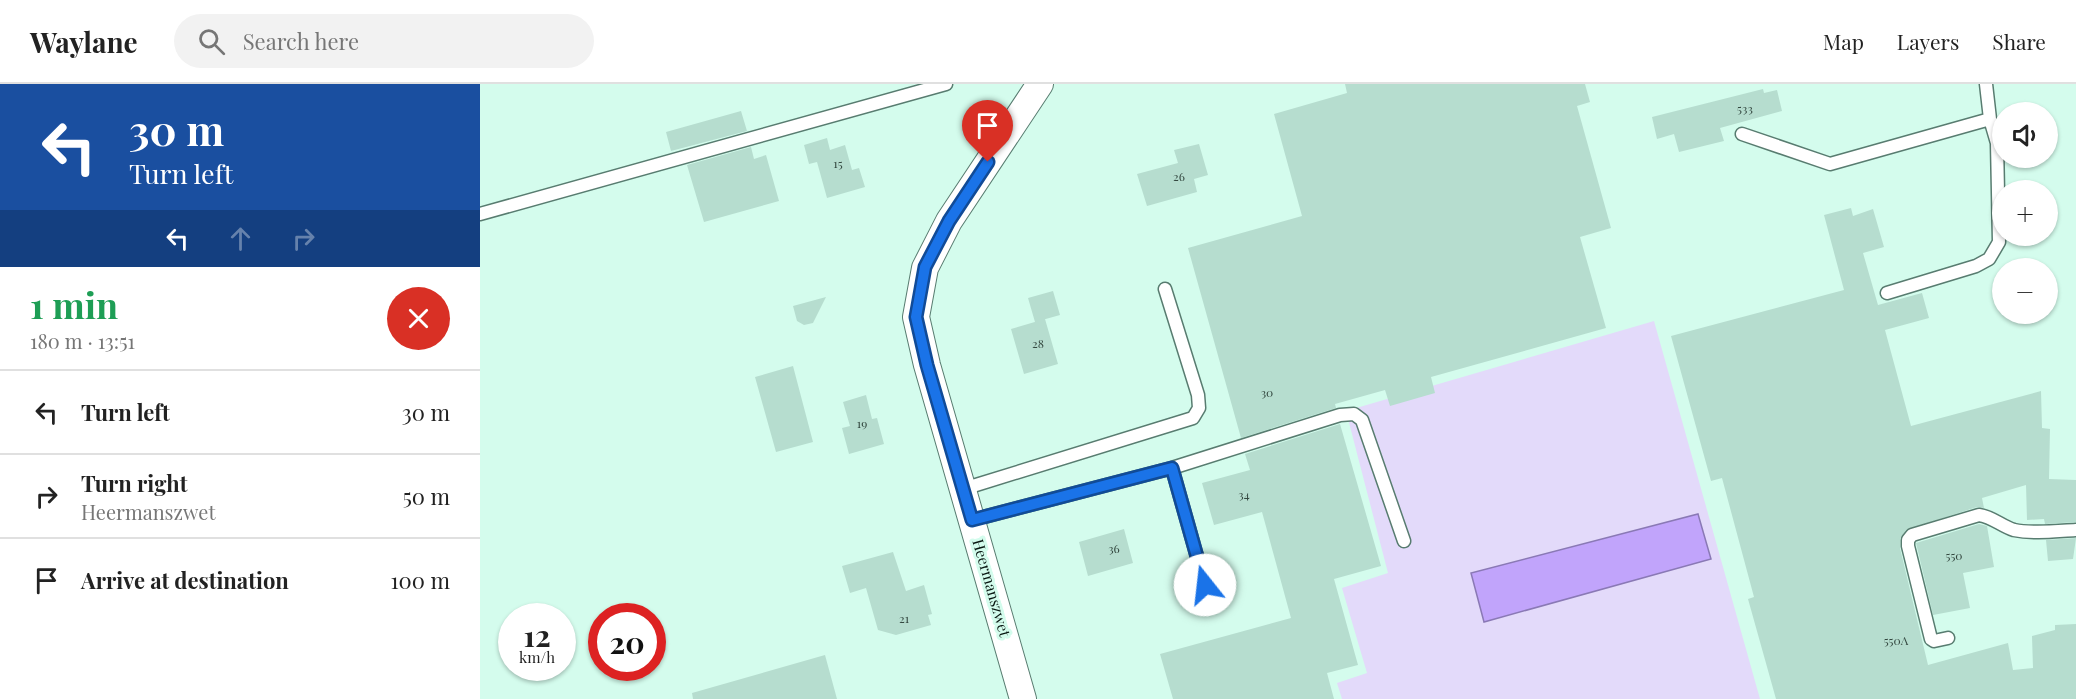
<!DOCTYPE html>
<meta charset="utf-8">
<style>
body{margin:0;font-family:"Playfair Display",serif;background:#f2f2f2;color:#222;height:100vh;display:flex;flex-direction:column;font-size:22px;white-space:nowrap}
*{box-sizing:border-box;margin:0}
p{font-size:20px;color:#767676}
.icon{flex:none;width:33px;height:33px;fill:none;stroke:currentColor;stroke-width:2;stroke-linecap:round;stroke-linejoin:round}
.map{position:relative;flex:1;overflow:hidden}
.details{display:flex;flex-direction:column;background:#fff;width:480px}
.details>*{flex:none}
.top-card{background:#1a4fa0;color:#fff;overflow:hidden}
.tools{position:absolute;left:1512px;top:18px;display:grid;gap:12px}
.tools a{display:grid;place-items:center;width:66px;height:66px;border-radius:50%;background:#fff;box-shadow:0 2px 4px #0004;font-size:30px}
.speed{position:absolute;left:18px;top:519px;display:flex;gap:12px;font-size:30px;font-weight:700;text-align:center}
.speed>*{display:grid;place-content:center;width:78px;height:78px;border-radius:50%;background:#fff;box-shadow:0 2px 4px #0004;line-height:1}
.speed small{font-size:15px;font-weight:400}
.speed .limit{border:9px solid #d22;background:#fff;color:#111}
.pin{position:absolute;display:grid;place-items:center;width:51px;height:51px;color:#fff;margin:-62px -26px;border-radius:50% 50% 50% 0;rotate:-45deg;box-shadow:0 0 6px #0007}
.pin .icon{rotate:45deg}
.me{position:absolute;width:66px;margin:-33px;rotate:344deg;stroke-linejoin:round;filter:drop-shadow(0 0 4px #0008)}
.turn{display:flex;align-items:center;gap:21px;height:126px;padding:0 30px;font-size:27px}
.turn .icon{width:78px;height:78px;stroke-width:2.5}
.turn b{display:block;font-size:42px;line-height:51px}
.lanes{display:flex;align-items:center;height:57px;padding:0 30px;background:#0003;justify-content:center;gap:30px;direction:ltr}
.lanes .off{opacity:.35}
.round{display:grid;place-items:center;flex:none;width:63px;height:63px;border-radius:32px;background:#f2f2f2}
.head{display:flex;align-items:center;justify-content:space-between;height:102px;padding:0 30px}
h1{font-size:36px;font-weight:700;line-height:45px;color:#1e9e55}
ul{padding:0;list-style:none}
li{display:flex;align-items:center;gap:18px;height:84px;padding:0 30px;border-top:2px solid #e0e0e0}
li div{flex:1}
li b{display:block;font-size:22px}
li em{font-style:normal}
header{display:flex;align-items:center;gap:36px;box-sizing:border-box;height:84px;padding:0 30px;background:#fff;border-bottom:2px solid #e0e0e0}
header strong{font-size:28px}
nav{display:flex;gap:33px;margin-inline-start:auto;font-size:21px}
.search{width:420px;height:54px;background:#f2f2f2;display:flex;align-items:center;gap:15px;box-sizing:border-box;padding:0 21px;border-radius:33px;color:#767676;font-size:22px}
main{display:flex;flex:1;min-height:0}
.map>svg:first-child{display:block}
.green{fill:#e3dafa}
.water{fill:#c1a4fb;stroke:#8a79b5;stroke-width:1.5}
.building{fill:#b6ddcf}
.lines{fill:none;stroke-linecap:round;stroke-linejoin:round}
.service-casing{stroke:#587c70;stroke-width:15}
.minor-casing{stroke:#587c70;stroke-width:28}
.service{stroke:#fff;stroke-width:12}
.minor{stroke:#fff;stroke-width:26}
.route-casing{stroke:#114b97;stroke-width:15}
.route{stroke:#1a73e8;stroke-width:10}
.labels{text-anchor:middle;stroke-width:6;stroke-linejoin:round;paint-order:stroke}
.number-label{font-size:12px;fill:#344840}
.street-label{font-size:15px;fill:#081611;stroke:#d4fced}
</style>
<header>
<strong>Waylane</strong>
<div class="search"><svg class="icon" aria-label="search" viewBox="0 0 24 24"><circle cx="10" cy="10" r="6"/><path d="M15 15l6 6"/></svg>Search here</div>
<nav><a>Map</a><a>Layers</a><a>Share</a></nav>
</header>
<main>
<section class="details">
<div class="top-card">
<div class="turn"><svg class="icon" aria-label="left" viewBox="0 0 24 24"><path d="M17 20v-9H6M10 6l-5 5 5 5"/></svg><div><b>30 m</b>Turn left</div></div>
<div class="lanes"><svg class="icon" aria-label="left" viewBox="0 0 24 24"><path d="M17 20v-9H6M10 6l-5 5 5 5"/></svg><svg class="icon off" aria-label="ahead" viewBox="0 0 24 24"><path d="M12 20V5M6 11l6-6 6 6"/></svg><svg class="icon off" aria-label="right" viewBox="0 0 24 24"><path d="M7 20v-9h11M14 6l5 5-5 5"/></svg></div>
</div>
<div class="head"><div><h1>1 min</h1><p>180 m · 13:51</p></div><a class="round" style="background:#d93025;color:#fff"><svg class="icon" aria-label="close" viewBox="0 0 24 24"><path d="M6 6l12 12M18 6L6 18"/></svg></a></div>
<ul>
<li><svg class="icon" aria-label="left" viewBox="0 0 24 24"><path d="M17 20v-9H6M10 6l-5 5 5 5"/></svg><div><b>Turn left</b></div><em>30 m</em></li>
<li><svg class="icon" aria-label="right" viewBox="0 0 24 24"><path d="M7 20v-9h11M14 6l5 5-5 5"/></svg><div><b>Turn right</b><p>Heermanszwet</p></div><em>50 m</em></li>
<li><svg class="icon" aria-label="arrive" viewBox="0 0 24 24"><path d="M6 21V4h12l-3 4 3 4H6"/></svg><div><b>Arrive at destination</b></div><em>100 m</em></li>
</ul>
</section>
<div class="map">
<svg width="1596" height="615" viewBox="0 0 1596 615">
<rect width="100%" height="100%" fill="#d4fced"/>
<!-- green -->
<path class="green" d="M1174,237l106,378h-418l-5,-16 30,-10 -25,-85 46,-15 -42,-162z"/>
<!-- water -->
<path class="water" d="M1218,430l13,45 -227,63 -13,-49z"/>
<!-- building -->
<path class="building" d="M865,0h240l5,18 -13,4 34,122 -31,9 26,91 -175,49 4,16 -45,13 -5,-16 -50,14 1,4 -95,30 -53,-190 114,-32 -28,-102 73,-21z
M1283,5l1,4 13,-3 5,21 -62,17 4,13 -45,11 -5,-18 -17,5 -5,-22z
M261,27l6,20 -76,20 -5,-19z
M347,54l3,12 15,-5 7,25 7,-2 6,19 -38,11 -10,-36 -8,2 -5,-19z
M719,60l9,31 -14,4 3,13 -50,14 -10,-32 41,-11 -4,-13z
M271,63l3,12 12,-4 13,46 -75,21 -17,-57z
M1371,124l2,8 20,-7 11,38 -21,6 15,52 44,-12 7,25 -44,12 26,96 130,-35 1,37 8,1 -1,50 27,1v42l-31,2 -1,-5 -17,1 -1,-35 -44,13 2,10 -7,-1 -71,23 -6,9v9l28,117 80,-22 5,27 20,-2 -1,-32 23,-6v-5l21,-1v75h-300l-28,-100 6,-2 -32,-119 -11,3 -40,-145 173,-46 -20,-75z
M573,207l7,24 -25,7 -7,-24z
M346,213l-13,26 -9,2 -7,-4 -4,-15z
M565,235l13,45 -34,10 -13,-45z
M313,282l20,76 -37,10 -21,-75z
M386,311l6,24 5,-1 7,26 -35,10 -7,-26 8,-2 -7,-24z
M860,340l41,142 -47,13 24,86 -31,8 7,26h-161l-13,-45 131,-36 -29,-106 -48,13 -12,-42 48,-13 -5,-16z
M1499,440l8,2 7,41 -31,6 7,35 -37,7 -17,-72z
M644,445l9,34 -45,13 -9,-34z
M1596,454l-3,21 -25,2 -2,-21z
M413,468l13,39 18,-6 8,29 -4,1 3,10 -35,10 -18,-5 -12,-42 -16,5 -8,-27z
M345,571l12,44h-144l-1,-6z"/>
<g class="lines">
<!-- service casing -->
<g class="service-casing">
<path id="service" d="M1262,50l88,30 160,-45
M0,130l466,-130
M1407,209l89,-27 13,-7 10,-17 -2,-99 -7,-24 -4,-35
M692,384l168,-53 14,-1 8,6 42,121
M483,405l230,-71 6,-10 -1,-13 -33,-106
M492,436l200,-52 33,117
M1468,554l-14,3 -3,-2 -23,-93v-6l4,-5 67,-20c14,2 22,11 35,15 20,4 42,1 62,0"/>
</g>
<!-- minor casing -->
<g class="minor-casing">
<path id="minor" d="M543,615l-96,-334 -11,-48 9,-49 24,-47 91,-137"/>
</g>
<!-- service -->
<use href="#service" class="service"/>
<!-- minor -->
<use href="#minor" class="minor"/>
</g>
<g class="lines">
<!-- route casing -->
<g class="route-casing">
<path id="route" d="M508,78l-39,59 -24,46 -9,50 11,48 45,155 200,-52 33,117"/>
</g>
<!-- route -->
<use href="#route" class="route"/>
</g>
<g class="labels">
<!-- number labels -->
<g class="number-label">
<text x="1265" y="29">533</text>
<text x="358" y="84">15</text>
<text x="699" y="97">26</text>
<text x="558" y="264">28</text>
<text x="787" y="313">30</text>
<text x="382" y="344">19</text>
<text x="764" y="415">34</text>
<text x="634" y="469">36</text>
<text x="1474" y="476">550</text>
<text x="424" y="539">21</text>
<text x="1416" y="561">550A</text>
</g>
<!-- street labels -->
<g class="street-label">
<text transform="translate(511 504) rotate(74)" y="5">Heermanszwet</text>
</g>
</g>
</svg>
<div class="tools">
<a><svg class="icon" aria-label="sound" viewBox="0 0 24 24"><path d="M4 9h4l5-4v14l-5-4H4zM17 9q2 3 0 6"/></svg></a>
<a>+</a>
<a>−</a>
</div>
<div class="speed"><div>12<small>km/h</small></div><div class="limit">20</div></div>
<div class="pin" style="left:508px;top:78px;background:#d93025"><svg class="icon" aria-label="arrive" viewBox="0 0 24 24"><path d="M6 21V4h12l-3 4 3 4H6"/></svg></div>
<svg class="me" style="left:725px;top:501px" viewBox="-20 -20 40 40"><circle r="19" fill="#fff"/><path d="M0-13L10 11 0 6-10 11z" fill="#1a73e8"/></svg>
</div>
</main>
